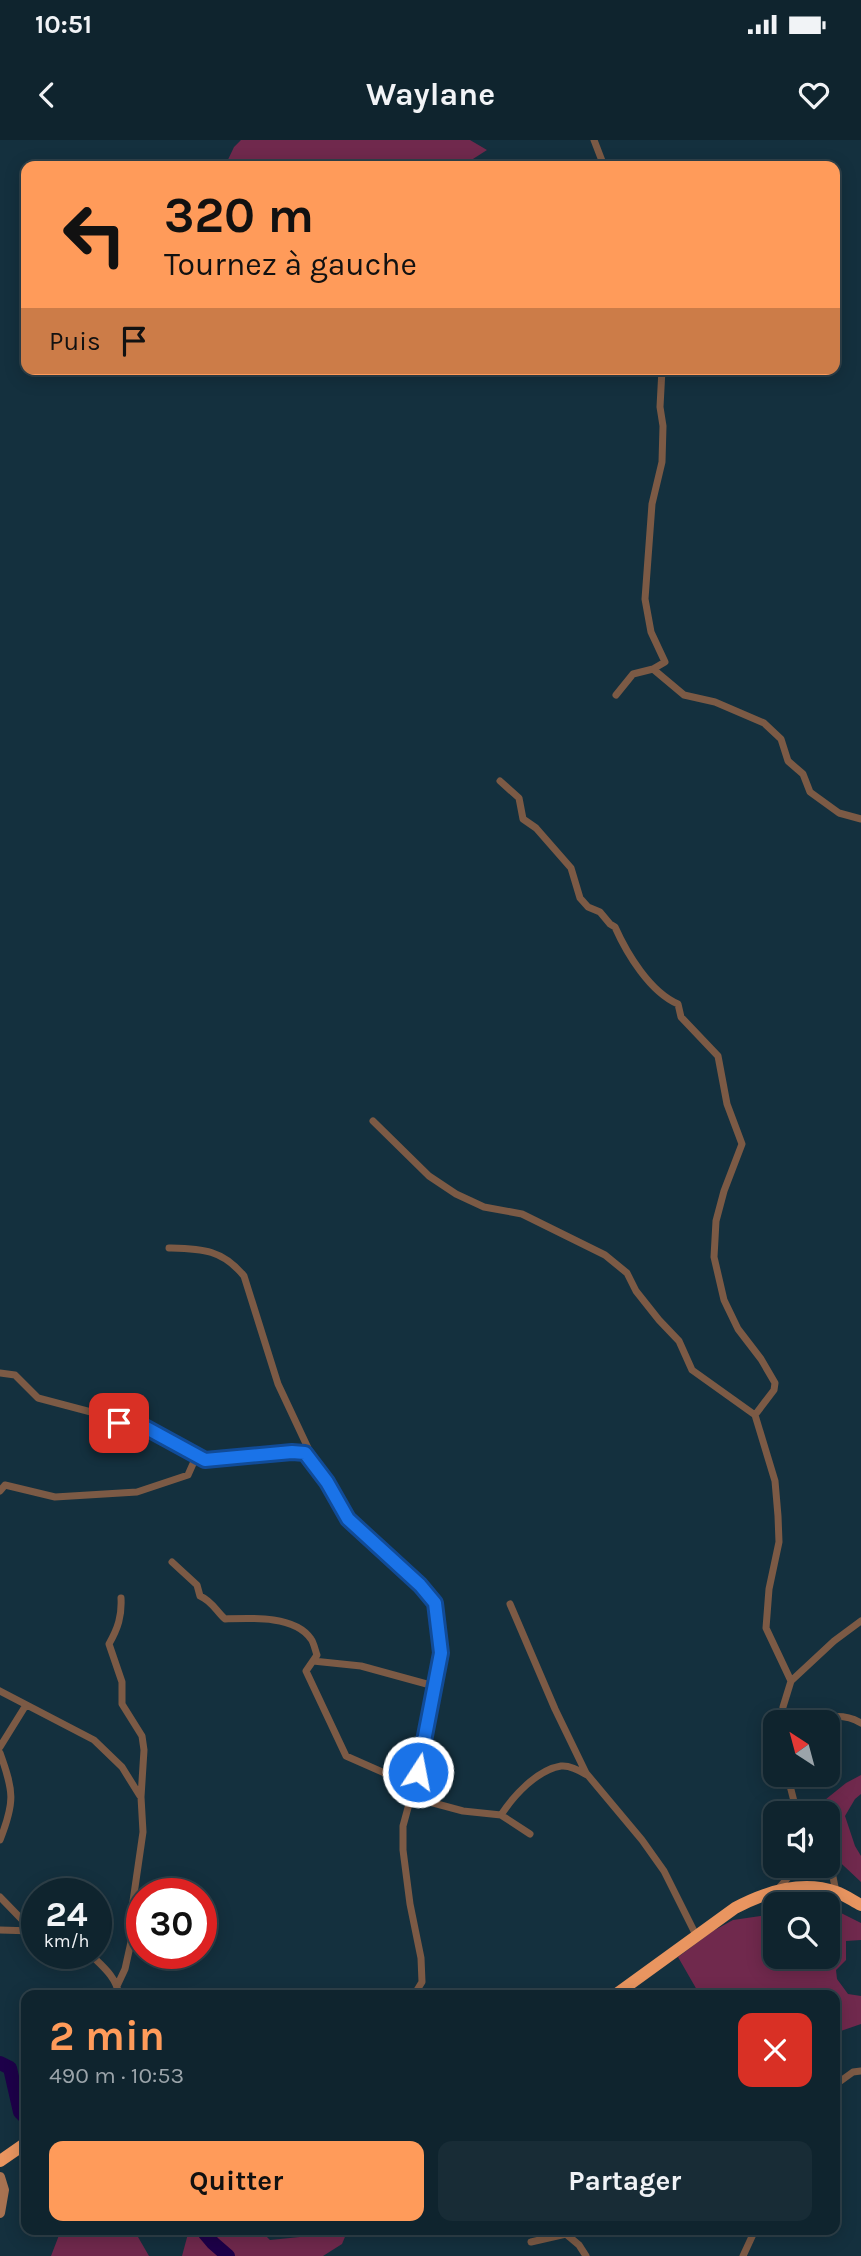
<!DOCTYPE html>
<html lang="fr">
<meta charset="utf-8">
<style>
body{margin:0;font-family:Karla,sans-serif;background:#182c36;color:#f1f3f6;height:100vh;display:flex;flex-direction:column;font-size:26px;white-space:nowrap}
*{box-sizing:border-box;margin:0}
p{font-size:23px;color:#9ba4aa}
.icon{flex:none;width:38px;height:38px;fill:none;stroke:currentColor;stroke-width:2;stroke-linecap:round;stroke-linejoin:round}
.map{position:relative;flex:1;overflow:hidden}
.panel{position:absolute;left:21px;top:1850px;width:819px;height:245px;display:flex;flex-direction:column;background:#0f242e;border-radius:14px;box-shadow:0 4px 18px #0003,0 0 0 2px #2f414a}
.panel>*{flex:none}
.top-card{position:absolute;left:21px;top:21px;width:819px;height:214px;border-radius:14px;box-shadow:0 4px 18px #0003,0 0 0 2px #2f414a;background:#ff9b5a;color:#111;overflow:hidden}
.needle{width:46px;rotate:324deg}
.tools{position:absolute;left:763px;top:1570px;display:grid;gap:14px}
.tools a{display:grid;place-items:center;width:77px;height:77px;border-radius:14px;background:#0f242e;box-shadow:0 4px 18px #0003,0 0 0 2px #2f414a;font-size:35px}
.speed{position:absolute;left:21px;top:1738px;display:flex;gap:14px;font-size:35px;font-weight:700;text-align:center}
.speed>*{display:grid;place-content:center;width:91px;height:91px;border-radius:50%;background:#0f242e;box-shadow:0 4px 18px #0003,0 0 0 2px #2f414a;line-height:1}
.speed small{font-size:18px;font-weight:400}
.speed .limit{border:10px solid #d22;background:#fff;color:#111}
.pin{position:absolute;display:grid;place-items:center;width:60px;height:60px;color:#fff;margin:-30px;border-radius:14px;box-shadow:0 4px 10px #0006}
.me{position:absolute;width:77px;margin:-38px;rotate:11deg;stroke-linejoin:round;filter:drop-shadow(0 0 5px #0008)}
.turn{display:flex;align-items:center;gap:24px;height:147px;padding:0 28px;font-size:32px}
.turn .icon{width:91px;height:91px;stroke-width:2.5}
.turn b{display:block;font-size:49px;line-height:60px}
.then{display:flex;align-items:center;height:66px;padding:0 28px;background:#0003;gap:14px;font-size:26px}
.round{display:grid;place-items:center;flex:none;width:74px;height:74px;border-radius:14px;background:#182c36}
.overview{display:flex;align-items:center;justify-content:space-between;height:119px;padding:0 28px}
h1{font-size:42px;font-weight:700;line-height:52px;color:#ff9b5a}
.button{display:flex;gap:14px;margin-top:auto;padding:14px 28px}
.button a{flex:1;height:80px;border-radius:14px;background:#ff9b5a;color:#111;font-size:28px;font-weight:700;line-height:80px;text-align:center}
.button a+a{background:#182c36;color:#f1f3f6}
.status{display:flex;justify-content:space-between;align-items:center;height:49px;padding:0 35px;background:#0f242e;direction:ltr}
.status svg{height:19px;fill:currentColor}
header{display:flex;justify-content:space-between;align-items:center;height:91px;padding:0 28px;background:#0f242e;font-size:32px;font-weight:700}
.map>svg:first-child{display:block}
.green{fill:#70294d}
.lines{fill:none;stroke-linecap:round;stroke-linejoin:round}
.river{stroke:#1d0049;stroke-width:14}
.street{stroke:#7c5a45;stroke-width:7}
.secondary{stroke:#a87251;stroke-width:10}
.highway{stroke:#e99560;stroke-width:12}
.route-casing{stroke:#114b97;stroke-width:18}
.route{stroke:#1a73e8;stroke-width:12}
</style>
<div class="status"><b>10:51</b><svg viewBox="0 0 49 12"><path d="M0 12V9h3v3zM5 12V6h3v6zM10 12V3h3v9zM15 12V0h3v12zM26 1h20v11H26zM47 4h2v5h-2z"/></svg></div>
<header><svg class="icon" aria-label="back" viewBox="0 0 24 24"><path d="M15 5l-7 7 7 7"/></svg>Waylane<svg class="icon" aria-label="heart" viewBox="0 0 24 24"><path d="M12 20l-8-8c-3-5 5-10 8-4 3-6 11-1 8 4z"/></svg></header>
<div class="map">
<svg width="861" height="2116" viewBox="0 0 861 2116">
<rect width="100%" height="100%" fill="#14303e"/>
<!-- green -->
<path class="green" d="M241,0h229l17,10 -25,16h-61l-2,-3 -6,3h-168l9,-19z
M861,1635v19l-6,5 -10,17 10,30 6,10v26l-33,-31v-38h-13v-5l31,-25z
M828,1770l9,1 24,12v17l-15,1v19l-10,10 1,9 11,15 13,2v28l-26,9v-38h-119l-19,-5 -19,-33 35,-26 20,-11 42,-6v42h53z
M61,2090h73l15,26h-98z
M189,2090h71l10,10 30,-3 20,-7 27,2 -5,12 -19,12h-141z"/>
<g class="lines">
<!-- river -->
<path class="river" d="M0,1923l10,5 10,44 6,6
M202,2090l11,13 15,13"/>
<!-- street -->
<path class="street" d="M594,0l10,26
M653,529l12,-7 -14,-30 -6,-33 7,-95 10,-42 1,-36 -3,-19 2,-38
M616,555l17,-21 20,-5 31,26 31,7 49,21 17,16 7,22 15,13 7,18 29,21 22,6
M500,641l19,17 4,21 13,9 35,40 9,30 8,9 12,5 10,12 5,3c12,27 35,65 63,77l3,13 37,39 9,48 15,40 -18,47 -8,30 -2,36 10,43 14,29 23,30 14,24 -1,7 -19,25
M373,981l56,55 27,18 28,13 38,7 83,41 22,18 9,18 23,29 20,21 13,29 63,45 20,66 3,35 1,26 -10,47 -3,39 25,53
M169,1108c33,1 53,1 75,28l34,108 38,81 32,54 72,66 15,18 6,50 -23,118 -15,55v24l7,54 11,54 1,24 -8,13
M0,1233l15,2 23,23 53,14 28,11 11,-4 75,41 87,-8 13,1 6,6
M0,1351l5,-6 50,12 82,-5 51,-17 8,-18
M172,1422l25,23 3,11c12,5 16,15 25,23 25,-1 70,-4 86,20 3,4 4,11 6,16l-11,16 40,85 68,30
M510,1464l45,105 31,64 56,67 22,31 32,64
M313,1521l48,5 73,20
M0,1551l94,49 28,27 18,29
M782,1582l1,-15 8,-26 43,-40 27,-20
M812,1582c16,-7 34,-8 49,1
M0,1607l26,-42
M0,1613c14,39 15,49 0,87
M787,1634l10,39
M411,1657l52,14 38,4 29,19
M501,1675c13,-20 36,-45 60,-49 9,-1 18,4 26,9
M826,1726l6,6 4,20
M778,1749l20,-23
M0,1757l33,34
M0,1790l33,1
M89,1813c13,13 27,23 30,42
M117,1846l8,-17 6,-27 1,-34 11,-76 -2,-35 3,-47 -2,-14 -20,-32v-22l-13,-38c9,-16 13,-28 12,-46
M835,1945l18,-13 8,-1
M531,2102l35,-8 13,11 7,11
M743,2116l12,-26"/>
<!-- secondary -->
<path class="secondary" d="M0,2037l4,13 -4,23"/>
<!-- highway -->
<path class="highway" d="M615,1855l120,-87c30,-16 67,-28 101,-16 9,3 17,9 25,13
M0,2021l26,-18"/>
</g>
<g class="lines">
<!-- route casing -->
<g class="route-casing">
<path id="route" d="M119,1283l11,-4 75,41 87,-8 13,1 22,29 21,37 72,66 15,18 6,50 -23,119"/>
</g>
<!-- route -->
<use href="#route" class="route"/>
</g>
</svg>
<div class="tools">
<a><svg class="needle" viewBox="-14 -14 28 28"><path d="M0-13l5 13h-10z" fill="#e53935"/><path d="M0 13l5-13h-10z" fill="#9ba4aa"/></svg></a>
<a><svg class="icon" aria-label="sound" viewBox="0 0 24 24"><path d="M4 9h4l5-4v14l-5-4H4zM17 9q2 3 0 6"/></svg></a>
<a><svg class="icon" aria-label="search" viewBox="0 0 24 24"><circle cx="10" cy="10" r="6"/><path d="M15 15l6 6"/></svg></a>
</div>
<div class="speed"><div>24<small>km/h</small></div><div class="limit">30</div></div>
<div class="pin" style="left:119px;top:1283px;background:#d93025"><svg class="icon" aria-label="arrive" viewBox="0 0 24 24"><path d="M6 21V4h12l-3 4 3 4H6"/></svg></div>
<svg class="me" style="left:418px;top:1632px" viewBox="-20 -20 40 40"><circle r="17" fill="#1a73e8" stroke="#fff" stroke-width="3"/><path d="M0-11L8 9 0 5-8 9z" fill="#fff"/></svg>
<div class="top-card">
<div class="turn"><svg class="icon" aria-label="left" viewBox="0 0 24 24"><path d="M17 20v-9H6M10 6l-5 5 5 5"/></svg><div><b>320 m</b>Tournez à gauche</div></div>
<div class="then">Puis<svg class="icon" aria-label="arrive" viewBox="0 0 24 24"><path d="M6 21V4h12l-3 4 3 4H6"/></svg></div>
</div>
<section class="panel">
<div class="overview"><div><h1>2 min</h1><p>490 m · 10:53</p></div><a class="round" style="background:#d93025;color:#fff"><svg class="icon" aria-label="close" viewBox="0 0 24 24"><path d="M6 6l12 12M18 6L6 18"/></svg></a></div>
<div class="button"><a>Quitter</a><a>Partager</a></div>
</section>
</div>
